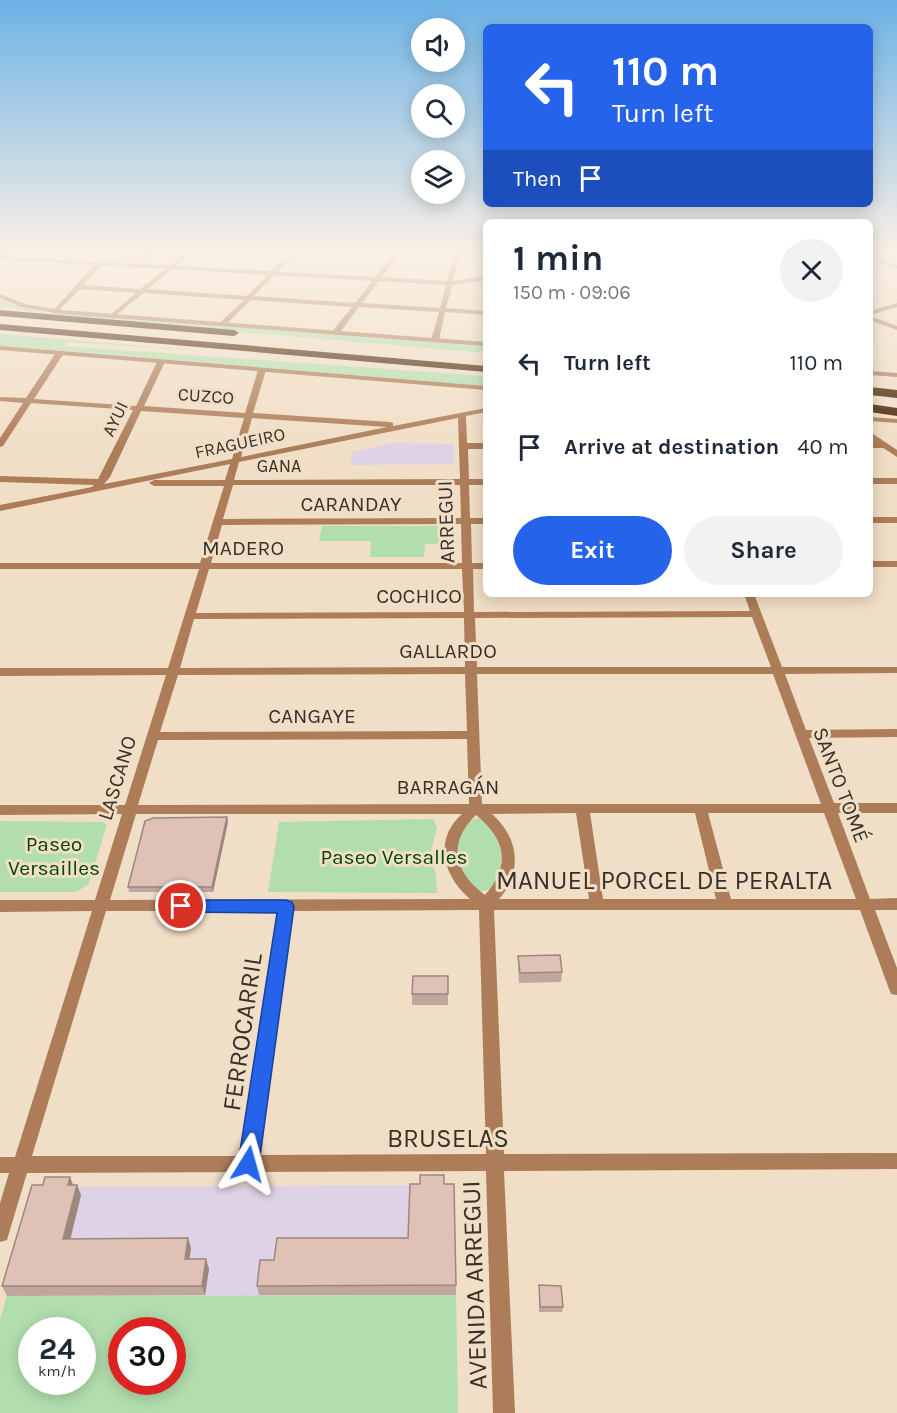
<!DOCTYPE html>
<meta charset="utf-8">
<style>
body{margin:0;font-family:Karla,sans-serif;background:#f2f2f3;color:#1f2937;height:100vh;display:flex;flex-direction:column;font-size:22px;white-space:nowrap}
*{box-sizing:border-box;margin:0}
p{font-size:20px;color:#747a83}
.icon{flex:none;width:33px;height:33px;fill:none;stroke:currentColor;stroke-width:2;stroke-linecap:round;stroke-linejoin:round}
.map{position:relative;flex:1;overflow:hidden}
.drawer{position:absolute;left:483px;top:219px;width:390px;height:378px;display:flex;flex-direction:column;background:#fff;border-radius:9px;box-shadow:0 3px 15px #0003}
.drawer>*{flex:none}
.banner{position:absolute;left:483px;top:24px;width:390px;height:183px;border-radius:9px;box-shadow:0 3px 15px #0003;background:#2563eb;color:#fff;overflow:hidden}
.buttons{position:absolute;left:411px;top:18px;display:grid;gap:12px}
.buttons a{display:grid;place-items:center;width:54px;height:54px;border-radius:50%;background:#fff;box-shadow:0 3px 15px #0003;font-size:30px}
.speed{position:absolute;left:18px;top:1317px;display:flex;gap:12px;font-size:30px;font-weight:700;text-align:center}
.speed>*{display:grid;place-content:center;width:78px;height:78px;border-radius:50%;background:#fff;box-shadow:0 3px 15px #0003;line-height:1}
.speed small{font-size:15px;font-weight:400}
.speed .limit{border:9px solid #d22;background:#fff;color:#111}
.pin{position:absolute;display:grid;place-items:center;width:51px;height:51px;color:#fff;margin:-26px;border:3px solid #fff;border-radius:50%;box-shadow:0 2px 6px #0007}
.me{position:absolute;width:66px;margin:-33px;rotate:8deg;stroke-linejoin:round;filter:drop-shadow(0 0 4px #0008)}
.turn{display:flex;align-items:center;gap:21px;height:126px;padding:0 30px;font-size:27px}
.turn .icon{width:78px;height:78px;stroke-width:2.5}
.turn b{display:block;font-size:42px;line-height:51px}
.then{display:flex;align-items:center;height:57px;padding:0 30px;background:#0003;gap:12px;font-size:22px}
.round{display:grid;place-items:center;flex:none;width:63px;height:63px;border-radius:32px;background:#f2f2f3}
.summary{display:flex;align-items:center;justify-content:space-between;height:102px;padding:0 30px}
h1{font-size:36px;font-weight:700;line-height:45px}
.primary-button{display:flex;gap:12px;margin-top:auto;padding:12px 30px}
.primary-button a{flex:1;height:69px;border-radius:36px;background:#2563eb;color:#fff;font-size:24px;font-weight:700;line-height:69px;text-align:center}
.primary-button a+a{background:#f2f2f3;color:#1f2937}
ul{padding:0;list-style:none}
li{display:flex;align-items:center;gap:18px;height:84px;padding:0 30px}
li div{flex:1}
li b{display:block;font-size:22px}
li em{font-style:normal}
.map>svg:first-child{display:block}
.education{fill:#ded2e6;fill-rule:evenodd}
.green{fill:#b2deae;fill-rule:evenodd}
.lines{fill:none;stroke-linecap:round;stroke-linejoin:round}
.minor{fill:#ad7d59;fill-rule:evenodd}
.tertiary{fill:#ad7d59;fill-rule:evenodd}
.secondary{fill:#904a00;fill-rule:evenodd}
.motorway{fill:#442000;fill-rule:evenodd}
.wall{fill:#c0a69c}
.shaded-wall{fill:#9c877f}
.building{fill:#dfc1b5;stroke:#9c877f;stroke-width:1.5}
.route{fill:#2563eb;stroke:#184099;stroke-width:1.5}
.labels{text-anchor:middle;stroke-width:6;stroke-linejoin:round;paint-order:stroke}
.far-street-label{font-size:18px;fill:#393128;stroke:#f1dec6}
.street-label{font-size:21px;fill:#393128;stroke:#f1dec6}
.park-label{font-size:21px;fill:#024601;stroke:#f1dec6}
.near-street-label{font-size:26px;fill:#393128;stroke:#f1dec6}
</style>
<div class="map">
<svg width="897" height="1413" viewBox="0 0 897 1413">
<rect width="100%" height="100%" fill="#f1dec6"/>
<!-- education -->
<path class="education" d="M393,443l61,1v20l-104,1 2,-13z
M444,1185l4,1 6,8 4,219h-458v-93l36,-125 13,-8zM32,1330h50v52h-50zM122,1330h50v52h-50z"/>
<!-- green -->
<path class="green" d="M0,299l22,9 25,5 439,32v8l-435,-37 -47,-9 -4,-1z
M0,334l193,16 -125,-8 -4,4 422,30v10l-486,-40z
M322,526h126l7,3v15h-30l-1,13h-54l1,-16h-52z
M480,818l9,4c10,21 19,38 6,60 -4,7 -7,9 -16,9 -5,-5 -12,-11 -16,-17 -10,-16 -6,-55 17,-56z
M433,819l4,9 -7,27 6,20 1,18 -169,-1 11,-70z
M0,821l103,1 4,3 -19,60 -12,7h-76z
M456,1295l2,118h-458v-93l7,-24zM32,1330h50v52h-50zM122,1330h50v52h-50z"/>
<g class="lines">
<!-- minor -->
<path class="minor" d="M107,252h6l-9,10 65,3 17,-13h6l-16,14 95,5 19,-19h6l-18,20 97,5 20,-25h6l-19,25 65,4 7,-29h32v2l-27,3 -6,24 33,-5v4l-34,5 -6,23 40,3v4l-41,-3 -6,28 -4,2 -4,-2 8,-28 -80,-5 -21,28h-3l-4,-2 21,-26 -101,-7 -28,27 -4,-2 1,-2 24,-23 -100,-7 -32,25 -3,-2 1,-1 26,-22 -56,-4 -25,25 -2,-1v-2l41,-46 -94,-5v-4l98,6zM101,266l64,3 -25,20 -57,-4zM172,269l96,6 -21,21 -99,-7zM274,275l98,6 -17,22 -101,-7zM379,281l67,4 -6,23 -78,-5z
M870,255l27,10v4l-27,-10z
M897,303v4l-27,8v-4z
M870,316l27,10v4l-27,-10z
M57,351l7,2 -30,46 102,7 21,-44 4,-2 4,2 -21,44 101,7 13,-43 4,-2 4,2 -13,43 137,9 3,1v3l93,-18v4l-20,4 1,27h19v6h-18l1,30h17v6h-17l1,33h16v6h-15l1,39h14v6h-13l1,43 276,-1 -6,-17h10l28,73h115v6l-112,1 21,56 91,-1v8l-88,1 25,65h63v10h-59l32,86 27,-1v12h-22l22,58v27l-6,-1 -2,-5 -29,-79h-366l10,244 393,-1v16l-393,2 11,242h-22l-7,-242 -459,2 -18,60 -2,7 -7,2v-39l9,-30h-9v-16h15l77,-246 -92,1v-12h95l27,-86 -122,1v-10h125l41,-130 -166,1v-8h168l31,-99h-199v-6h200l24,-77h-70l-5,-3 5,-3h71l5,-16 -230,47v-6l92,-18 2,-2 -94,-3v-6l98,3 35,-69 -102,-7 -28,43 -3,1v-9l23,-35 -23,-2v-4l26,1zM141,411l103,7 -12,41 -128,25 6,-7zM252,418l135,9 -146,30zM458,418l2,61 -226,1 5,-18zM233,485h227l1,33 -238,1zM461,524l1,39h-251l11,-38zM209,569h253l2,43 -268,1zM752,617l19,50h-294l-2,-49zM464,618l1,49 -285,1 14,-49zM465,674l2,57 -307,1 18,-57zM477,674h296l48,130h-339zM467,739l2,65 -331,1 20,-65zM576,813l13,86h-90c24,-28 20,-61 -7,-85zM590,813h105l21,86h-113zM708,813h116l32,86h-125zM136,814h326c-29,26 -19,62 8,85l-360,1zM476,815c30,24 35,51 9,80 -31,-23 -38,-52 -9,-80zM479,910l7,244 -228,1 35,-244zM106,911h172l-38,245h-208z
M870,442h14l4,3 -4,3h-14z
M870,478h27v6h-27z
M870,517h27v6h-27z
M870,561h27v6h-27z"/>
<!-- tertiary -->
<path class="tertiary" d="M0,294l25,10 36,6 425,32v4l-425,-32 -40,-7 -21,-9z
M0,346l486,40v4l-486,-40z
M870,371l27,2v4l-27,-2z
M870,417l27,2v4l-27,-2z
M870,432l27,18v7l-27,-18z"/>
<!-- secondary -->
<path class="secondary" d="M5,252h7l-12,7v-5z"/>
<!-- motorway -->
<path class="motorway" d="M0,310l234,20 5,3 -5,3 -234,-20z
M0,324l486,42v6l-486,-42z
M870,387l27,3v8l-27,-3z
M870,404l27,4v8l-27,-4z"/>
</g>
<!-- wall -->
<path class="wall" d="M117,252h66l-2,1h-26l-10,9 -18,-1 -2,-9z
M227,817l1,5 -15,70h-84l-1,-5z
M518,956l44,16 -1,10 -42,1 -1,-17z
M448,976v29h-36v-11z
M444,1184h10l2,111h-197l-2,-9 17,-26 134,-22z
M73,1185h4l4,10 -11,44 121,9 -2,11 20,10 -4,26 -198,1 -5,-10z
M539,1285l24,22 -1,5h-23z"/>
<!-- shaded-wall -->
<path class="shaded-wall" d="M144,252h11v1l-10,9z
M227,817l1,5 -15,70 -1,-5z
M70,1177l4,10 -6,-2z
M77,1185l4,10 -13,54 -5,-10z
M188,1238l3,10 -3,21 -3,-10z
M206,1259l3,10 -4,26 -3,-9z"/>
<!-- building -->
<path class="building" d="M227,817l-15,70h-84l17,-66 8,-3z
M560,955l2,17 -42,1 -2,-17z
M413,976h35v18h-36z
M420,1175h24v9h10l2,101 -199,1 3,-26h14l3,-22h131l2,-54h10z
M45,1177h25l-2,8h9l-14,54 125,-1 -3,21h21l-4,27h-200l30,-101h11z
M539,1285l22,1 2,21h-23z"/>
<!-- sky -->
<linearGradient id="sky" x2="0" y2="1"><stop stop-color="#6cb2e6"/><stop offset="0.56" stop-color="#f9f0e5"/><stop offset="1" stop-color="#f9f0e5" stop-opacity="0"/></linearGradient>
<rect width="897" height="449" fill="url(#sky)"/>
<!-- route -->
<path class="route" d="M181,900h105l6,2 2,5 -35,257 -3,7 -8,3 -7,-3 -3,-7 39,-251 -96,-1 -6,-2 -2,-4 2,-5z"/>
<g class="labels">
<!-- far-street labels -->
<g class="far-street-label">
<text transform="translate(206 396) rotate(4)" y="6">CUZCO</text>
<text transform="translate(115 419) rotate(-64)" y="6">AYUI</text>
<text transform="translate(240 443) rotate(-12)" y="6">FRAGUEIRO</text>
<text x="279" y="472">GANA</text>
</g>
<!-- street labels -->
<g class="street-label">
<text x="351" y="511">CARANDAY</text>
<text transform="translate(446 522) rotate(-92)" y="7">ARREGUI</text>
<text x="243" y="555">MADERO</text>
<text x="419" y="603">COCHICO</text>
<text x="448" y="658">GALLARDO</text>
<text x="312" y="723">CANGAYE</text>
<text transform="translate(117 778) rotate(-73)" y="7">LASCANO</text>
<text transform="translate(841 785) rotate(69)" y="7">SANTO TOMÉ</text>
<text x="448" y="794">BARRAGÁN</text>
</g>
<!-- park labels -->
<g class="park-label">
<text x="54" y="851">Paseo<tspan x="54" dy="24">Versailles</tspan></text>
<text x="394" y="864">Paseo Versalles</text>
</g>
<!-- near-street labels -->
<g class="near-street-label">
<text x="664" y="889">MANUEL PORCEL DE PERALTA</text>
<text transform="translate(242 1032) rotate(-82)" y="9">FERROCARRIL</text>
<text x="448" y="1147">BRUSELAS</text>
<text transform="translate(474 1285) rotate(-92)" y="9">AVENIDA ARREGUI</text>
</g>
</g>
</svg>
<div class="buttons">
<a><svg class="icon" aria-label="sound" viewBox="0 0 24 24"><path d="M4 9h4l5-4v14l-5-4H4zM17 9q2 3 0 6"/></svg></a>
<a><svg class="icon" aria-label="search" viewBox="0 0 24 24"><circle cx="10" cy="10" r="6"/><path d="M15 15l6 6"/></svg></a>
<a><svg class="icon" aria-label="layers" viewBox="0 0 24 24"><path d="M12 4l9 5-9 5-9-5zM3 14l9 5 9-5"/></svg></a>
</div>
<div class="speed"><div>24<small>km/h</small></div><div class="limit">30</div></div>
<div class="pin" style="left:181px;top:906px;background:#d93025"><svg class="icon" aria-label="arrive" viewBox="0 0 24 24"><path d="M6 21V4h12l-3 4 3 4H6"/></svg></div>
<svg class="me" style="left:248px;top:1164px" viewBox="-20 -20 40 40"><path d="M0-17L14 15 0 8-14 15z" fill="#2563eb" stroke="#fff" stroke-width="4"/></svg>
<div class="banner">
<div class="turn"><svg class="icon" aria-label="left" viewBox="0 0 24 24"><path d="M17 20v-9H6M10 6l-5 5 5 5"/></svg><div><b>110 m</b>Turn left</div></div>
<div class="then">Then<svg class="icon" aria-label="arrive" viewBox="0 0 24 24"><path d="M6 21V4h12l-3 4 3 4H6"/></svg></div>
</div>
<section class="drawer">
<div class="summary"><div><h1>1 min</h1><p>150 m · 09:06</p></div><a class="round"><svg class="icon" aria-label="close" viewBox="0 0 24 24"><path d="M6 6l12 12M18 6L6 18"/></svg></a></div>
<ul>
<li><svg class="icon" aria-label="left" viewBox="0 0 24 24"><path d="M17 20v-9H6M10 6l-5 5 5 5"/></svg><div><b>Turn left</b></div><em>110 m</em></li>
<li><svg class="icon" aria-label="arrive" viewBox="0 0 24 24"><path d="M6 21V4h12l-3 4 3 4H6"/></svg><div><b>Arrive at destination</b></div><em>40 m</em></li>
</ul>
<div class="primary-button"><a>Exit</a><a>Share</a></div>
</section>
</div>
